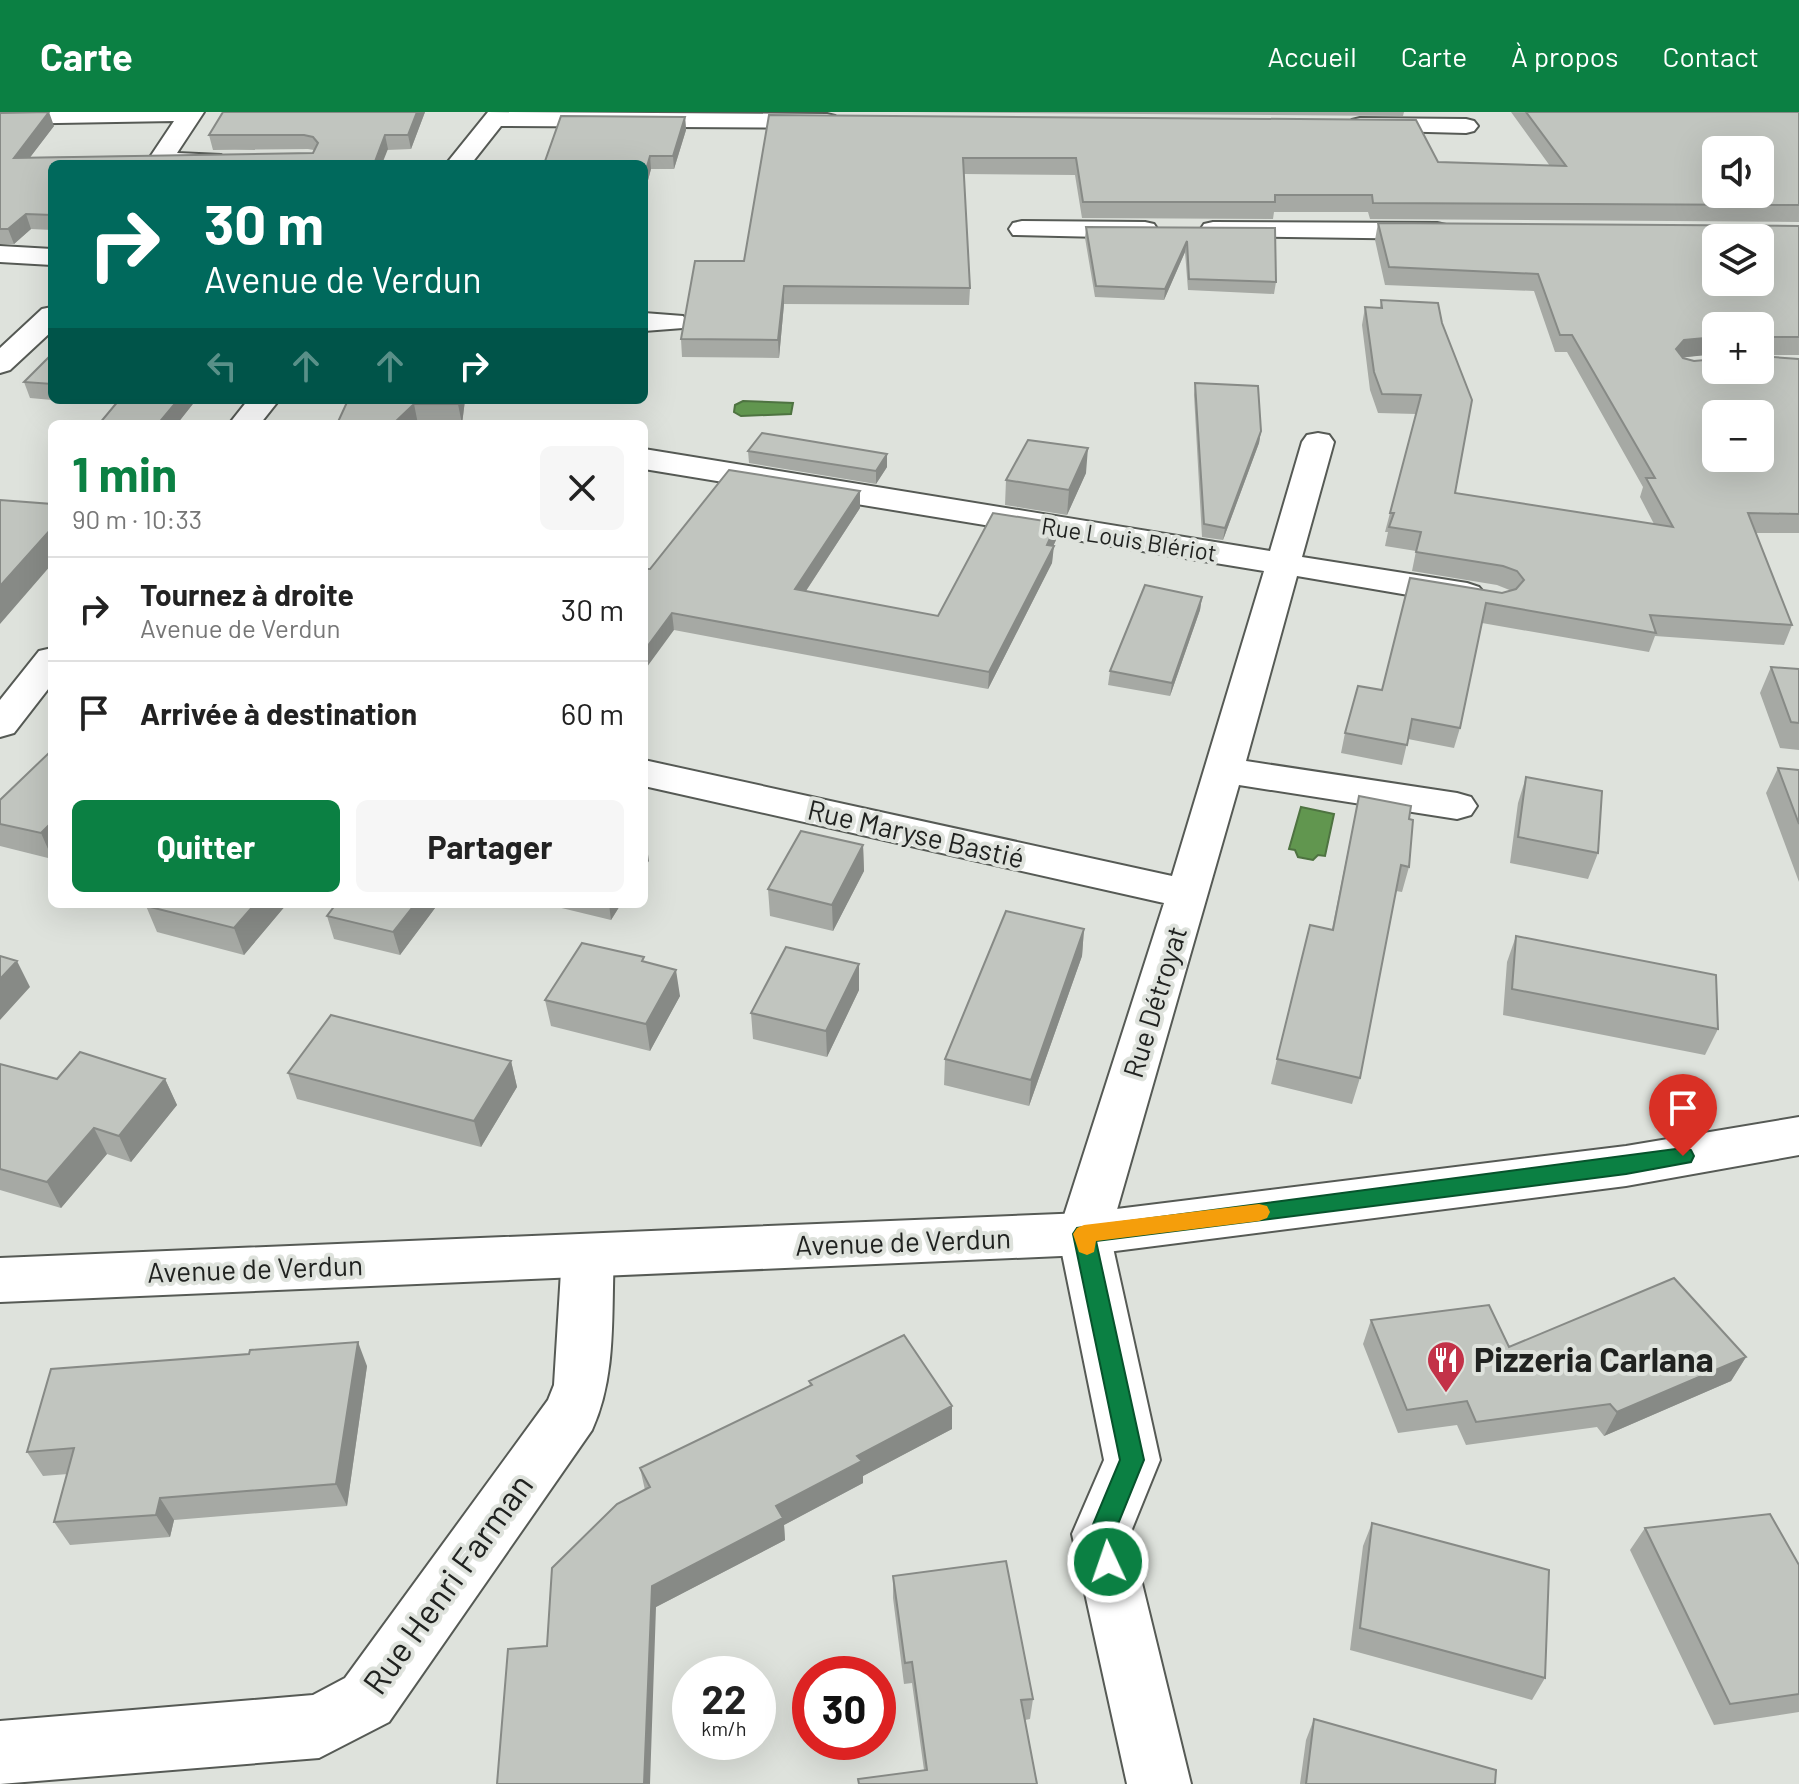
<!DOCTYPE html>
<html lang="fr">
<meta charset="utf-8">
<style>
body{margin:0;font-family:Barlow,sans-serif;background:#f6f6f6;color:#222;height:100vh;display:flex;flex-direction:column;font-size:30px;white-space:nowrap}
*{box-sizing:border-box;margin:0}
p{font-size:26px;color:#767676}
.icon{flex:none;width:44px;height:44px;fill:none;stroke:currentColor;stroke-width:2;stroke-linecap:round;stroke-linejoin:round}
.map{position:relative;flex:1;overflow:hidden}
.sheet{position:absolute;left:48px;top:308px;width:600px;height:488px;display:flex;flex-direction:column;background:#fff;border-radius:12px;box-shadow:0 8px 32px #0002}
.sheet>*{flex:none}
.guide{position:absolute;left:48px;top:48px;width:600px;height:244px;border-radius:12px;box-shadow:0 8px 32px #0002;background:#00695c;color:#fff;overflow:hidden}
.tools{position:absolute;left:1702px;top:24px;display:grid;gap:16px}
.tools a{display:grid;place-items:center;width:72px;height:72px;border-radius:12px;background:#fff;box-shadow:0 8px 32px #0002;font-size:40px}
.speed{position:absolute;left:672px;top:1544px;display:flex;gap:16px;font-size:40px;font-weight:700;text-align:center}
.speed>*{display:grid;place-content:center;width:104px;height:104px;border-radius:50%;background:#fff;box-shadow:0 8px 32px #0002;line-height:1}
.speed small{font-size:20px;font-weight:400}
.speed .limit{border:12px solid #d22;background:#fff;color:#111}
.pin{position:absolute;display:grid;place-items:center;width:68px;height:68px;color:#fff;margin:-82px -34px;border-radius:50% 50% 50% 0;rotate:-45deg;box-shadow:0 0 8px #0007}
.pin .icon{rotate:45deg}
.me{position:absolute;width:88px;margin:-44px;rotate:357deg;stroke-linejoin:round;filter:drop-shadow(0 0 6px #0008)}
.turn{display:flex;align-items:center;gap:28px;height:168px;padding:0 24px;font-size:36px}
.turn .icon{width:104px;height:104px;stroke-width:2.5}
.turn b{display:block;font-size:56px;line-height:68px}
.lanes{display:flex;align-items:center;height:76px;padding:0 24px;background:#0003;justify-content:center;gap:40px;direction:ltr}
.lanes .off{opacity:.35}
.round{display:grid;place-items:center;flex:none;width:84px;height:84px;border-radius:12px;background:#f6f6f6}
.headline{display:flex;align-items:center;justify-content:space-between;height:136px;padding:0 24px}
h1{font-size:48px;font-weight:700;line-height:60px;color:#0b8043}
.action{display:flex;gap:16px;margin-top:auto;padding:16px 24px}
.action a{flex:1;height:92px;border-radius:12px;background:#0b8043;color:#fff;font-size:32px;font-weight:700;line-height:92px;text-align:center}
.action a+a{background:#f6f6f6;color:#222}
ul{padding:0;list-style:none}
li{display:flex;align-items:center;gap:24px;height:104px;padding:0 24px;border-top:2px solid #e0e0e0}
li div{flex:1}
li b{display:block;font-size:30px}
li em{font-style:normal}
header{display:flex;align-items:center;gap:48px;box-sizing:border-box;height:112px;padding:0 40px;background:#0b8043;color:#fff}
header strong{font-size:38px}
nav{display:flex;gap:44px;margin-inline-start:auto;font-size:28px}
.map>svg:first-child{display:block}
.water{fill:#61964f;stroke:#4e7341;stroke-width:2}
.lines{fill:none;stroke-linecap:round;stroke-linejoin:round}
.minor-casing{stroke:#565a55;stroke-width:4}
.major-casing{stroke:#565a55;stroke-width:4}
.minor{fill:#fff;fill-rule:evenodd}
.major{fill:#fff;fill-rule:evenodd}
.wall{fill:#a6a9a4;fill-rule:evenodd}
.shaded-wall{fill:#878a86}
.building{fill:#c1c5bf;stroke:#878a86;stroke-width:2;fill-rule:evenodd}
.route{fill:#0b8043;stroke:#07532c;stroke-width:2}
.slow{fill:#f59e0b}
.labels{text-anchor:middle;stroke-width:8;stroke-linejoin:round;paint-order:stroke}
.far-street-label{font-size:24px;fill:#202220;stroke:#dee2dc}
.street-label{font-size:28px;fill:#202220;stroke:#dee2dc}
.near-poi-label{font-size:34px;font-weight:bold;fill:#202220;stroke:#dee2dc;text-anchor:start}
.near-street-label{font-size:34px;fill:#202220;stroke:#dee2dc}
</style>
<header>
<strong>Carte</strong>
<nav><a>Accueil</a><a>Carte</a><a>À propos</a><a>Contact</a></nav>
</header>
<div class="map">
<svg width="1799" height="1672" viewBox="0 0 1799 1672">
<rect width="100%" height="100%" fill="#dee2dc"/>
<!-- water -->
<path class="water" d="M743,289l50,2 -2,11 -50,2 -7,-4 1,-7z
M1301,695l33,7 -9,42 -7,-1 -5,5 -15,-3 -3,-7 -6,-1z"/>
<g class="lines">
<!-- minor casing -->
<g class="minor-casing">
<path id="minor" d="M0,0h204l-27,41 44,2 3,5 -3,4h-70l-3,-4 26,-39 -174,3z
M488,0l339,2 8,2 4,5 -4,5 -8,2 -326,-2 -30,38h-25z
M1360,6l106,1 8,2 4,5 -4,5 -8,2 -114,-3 -4,-5 4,-5z
M1022,109l123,1 9,2 4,6 -4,6 -9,2 -132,-3 -4,-6 4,-6z
M1213,110l224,1 9,2 4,6 -4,6 -9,2 -233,-3 -4,-6 4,-6z
M0,134l52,3v16l-52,-3z
M52,195v24l-42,39 -10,3v-25l42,-39z
M644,201l39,3 4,6 -4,6 -39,3z
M248,288h31l-19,24h-31z
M1318,321l11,2 5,7 -32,115 165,26 12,4 6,7 -6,7 -12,4 -170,-29 -51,185 211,32 14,4 6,9 -6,9 -14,4 -218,-34 -129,449 50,226 -30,74 61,250h-64l-55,-250 32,-74 -46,-226 106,-331 -520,-117v-26l528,116 92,-305 -620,-102v-20l626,102 32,-109 5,-7z
M52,536v36l-38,49 -14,4v-37l39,-49z
M588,1122l18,6 8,15c-3,59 3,120 -22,175l-203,292 -70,36 -319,26v-63l313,-26 32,-17 203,-278 6,-15 8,-130 8,-15z"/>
</g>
<!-- major casing -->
<g class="major-casing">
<path id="major" d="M1799,1005v38l-173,31 -542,69 -1084,47v-44l1084,-45 542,-67z"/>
</g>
<!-- minor -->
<use href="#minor" class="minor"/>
<!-- major -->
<use href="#major" class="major"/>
</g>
<!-- wall -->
<path class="wall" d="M425,0l-14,37 -359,15v66l-21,-1 -17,15h-14v-131l54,13 -24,31 283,-4 1,-3 -6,-1 -95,1 -4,-15z
M907,0h497l-1,4z
M1511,0h288v110l-429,-3 -2,-7h-94l-1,7 -191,-1 -7,-43 -111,-1 6,114 -1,17 -185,-1 -5,54 -97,-1 -1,-18 63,-78 25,-146 669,47 112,4z
M685,5l1,13 -12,39h-23l-7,26v-31h-100z
M1378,111l421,3v129h-38v1l38,3v174h-44l37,92 -8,20 -129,-9 -6,16 -167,-29 -22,105 -6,20 -46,-9 -6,26 -61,-12 4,-20 37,-43 28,-112 92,15 10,-2 -15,-6 -85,-14 4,-20 -31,-5 3,-14h-3l5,-19 26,-99 -38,-1 -8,-23 -8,-65 3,-18 15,1 1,-8 57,3 17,190 199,31 -14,-27 3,-10 -76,-135h-12l-21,-61 -149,-6 -10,-45zM1716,214h44v44l-66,-9 -11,-4 33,-3z
M1086,115l189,1 1,54 -2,12 -86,-4 -3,-38 -21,48 -69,-3 -10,-59z
M52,242v46l-22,-2 -6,-16z
M1195,271l66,48 -2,12 -36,97 -21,-3 -8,-142z
M53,288h143l-19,24h-78l16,-20z
M348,288h117l-3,24h-125z
M748,339l139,3v13l-11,17 -127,-21z
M1086,361l-19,42 -62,-10 1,-25z
M860,396l-54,83 132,25 118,-76 -3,6 -1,17 -64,126 -314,-59 -24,-61z
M1202,485l-2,13 -30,86 -62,-11 2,-14z
M1771,555l28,2v81l-19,-2 -20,-55z
M52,638v109l-52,-13v-46z
M1778,656l21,2v112l-33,-89z
M1526,665l72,76 -10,26 -78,-16 8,-60z
M1359,684l50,23v48l-7,25 -6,-1 -36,187 -8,26 -81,-20 6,-25 55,-130z
M863,733l1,26 -31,60 -63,-15 -2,-27z
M438,792l-38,51 -66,-16 -7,-23z
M545,792h76l-10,16z
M286,793l-42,50 -87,-23 -11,-26z
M1084,817l-2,27 -53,150 -85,-21 1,-26z
M1516,824l202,93 -13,26 -202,-40 4,-53z
M645,850l35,34 -30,55 -99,-25 -6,-26z
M859,852v26l-32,67 -74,-18 -2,-26z
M511,949l6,26 -36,60 -184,-48 -9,-26z
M0,952l57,15h108l12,26 -46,57 -24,-8 -46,54 -61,-18z
M1371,1208l138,27 237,10 -15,24 -127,55 -7,-9 -131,18 -9,-20 -59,8 -35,-89z
M367,1254l-20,140 -173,14 -4,17 -100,8 -16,-23 14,-48 -25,2 -16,-24z
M809,1269l143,48 -89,47v7l-79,42 1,15 -129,67 -109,39 98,-156 -5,-22 170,-81z
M1372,1411l173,155 -13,22 -182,-50 13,-104z
M1645,1416l154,37v147l-85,13 -84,-175z
M893,1464l140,123 -3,20 -5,1 12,64 -113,-14 -12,-87 -8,1 -11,-86z
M1314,1607l181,65h-195l6,-44z"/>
<!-- shaded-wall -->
<path class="shaded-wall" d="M49,0l5,14 -35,46 -5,-14z
M417,0h8l-14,37 -3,-14z
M685,5l1,13 -12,39 -1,-13z
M385,23l3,14 -6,15h-8z
M650,44l1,13 -7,26v-18z
M26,102l5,15 -17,15 -6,-15z
M1187,129l-2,11 -21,48 1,-11z
M784,174v18l-5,54 -1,-18z
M1716,225v17l-38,4 -2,-9 8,-9z
M178,288h18l-19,24h-19z
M459,288h6l-3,24 -4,-20z
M414,292l4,20h-25z
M1261,319l-2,12 -36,97 2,-12z
M1088,336l-2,25 -19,42 2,-25z
M887,342v13l-11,17v-13z
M860,379v17l-64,98 -1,-17z
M1057,411l-1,17 -5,11 3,-5 -2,17 -64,126 1,-17z
M52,416v36l-52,60v-38z
M1202,485l-2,13 -30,86 2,-13z
M672,501l2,17 -30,41v-20z
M52,710v36l-11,-25z
M645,722l4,27 -5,7v-32z
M863,733l1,26 -31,60 -1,-26z
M255,792l31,1 -42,50 -10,-27z
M415,792h23l-38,51 -7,-23z
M609,792h12l-10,16z
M1084,817l-2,27 -53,150 2,-26z
M17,849l13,26 -30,33v-41z
M859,852v26l-32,67 -1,-26z
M676,858l4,26 -30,55 -4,-27z
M511,949l6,26 -36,60 -7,-26z
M165,967l12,26 -46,57 -12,-26z
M94,1016l13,26 -46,54 -14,-26z
M358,1230l9,24 -20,140 -11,-22z
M1746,1245l-15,24 -127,55 13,-24z
M952,1294v23l-89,47v7l-79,42 1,15 -129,67 -6,177h-6l8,-198 124,-80 81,-50z
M160,1386l14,22 -4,17 -14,-22z"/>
<!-- building -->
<path class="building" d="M49,0l-35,46 299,-5 5,-10 -5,-6 -9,-2h-95l14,-23h194l-9,23h-23l-11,29h-322v51l-26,-1 -18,15h-8v-116z
M1526,0h273v93l-426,-2 -1,-8h-97v7h-192l-7,-44h-113l7,130 -186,-2 -6,54 -97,-1 14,-78h49l25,-146 647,5 22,42 128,4zM1716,38h44v44h-44z
M561,4l124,1 -12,39h-23l-6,21v-13h-100z
M1378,111l421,3v111h-35v12h-4v-23h-44v11l-32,3 -8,9 7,9 11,3 22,-2v11h44v-14l39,3v155l-51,-1 44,112 -142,-10 6,18 -170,-30 -26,125 -48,-9 -5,26 -62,-12 13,-47 24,4 28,-112 92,15 14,-4 8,-9 -7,-9 -14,-5 -87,-14 5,-20 -32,-5 5,-14h-4l31,-118 -39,-1 -8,-22 -9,-65 17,1 -1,-8 57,3 4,20 30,77 -17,93 218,34 -27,-49h9l-83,-143h-12l-22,-61 -149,-7zM1716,126h44v44h-44zM1716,302h44v44h-44z
M1086,115l189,1 1,54 -87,-3 -2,-38 -22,48 -69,-3z
M52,242v30l-28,-2z
M1195,271l63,3 3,45 -36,97 -21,-4z
M119,288h59l-20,24h-59z
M348,288h111l-1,4h-44l-21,20h-56z
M762,321l125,21 -11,17 -128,-20z
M1028,328l60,8 -19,42 -63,-10z
M729,358l131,21 -65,98 143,27 55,-103 64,10 -10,22 7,1 -65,126 -317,-59 -28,38v-82h6z
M0,388l52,4v24l-52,58z
M1145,473l57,12 -30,86 -62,-12z
M1771,555l28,2v54l-8,-1z
M52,638v72l-11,11 -41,-9v-24z
M1778,656l21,2v54z
M1526,665l76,14 -4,62 -80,-16z
M1359,684l52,10 -2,13 4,1 -4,47 -8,-2 -41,213 -83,-19 33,-134 23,5z
M801,719l62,14 -31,60 -64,-16z
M148,792h107l-21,24 -88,-22z
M336,792h79l-22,28 -66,-16z
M1006,799l78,18 -53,151 -86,-21z
M1516,824l200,39 2,54 -206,-40z
M582,831l62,14 -2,4 34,9 -30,54 -101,-24z
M786,835l73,17 -33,67 -75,-18z
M0,844l17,5 -17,18z
M331,903l180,46 -37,60 -186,-48z
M80,940l85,27 -46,57 -25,-8 -47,54 -47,-13v-105l57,15z
M1674,1166l72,79 -129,55 -7,-8 -134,18 -9,-21 -60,9 -36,-90 118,-15 20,42z
M904,1223l48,71 -95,50 5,5 -86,45 7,12 -131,68 -8,198h-147l11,-135 39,-3 5,-78 65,-64 33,-17 -10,-19 172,-83 -3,-4z
M358,1230l-22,142 -176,14 -4,17 -102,7 20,-74 -47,4 24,-83 198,-15 1,-4z
M1770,1402l29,51v129l-69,10 -85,-176z
M1372,1411l177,47 -4,108 -185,-50z
M1006,1449l27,138 -12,1 16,84h-178l-1,-5 69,-9 -15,-108 -7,1 -12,-87z
M1314,1607l182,51 -1,14h-189z"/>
<!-- route -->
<path class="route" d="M1683,1036l8,2 3,6 -3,6 -65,12 -530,67 48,219 -30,74 6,28 -4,8 -8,4 -9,-4 -10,-36 31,-74 -47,-226 4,-6z"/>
<!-- slow -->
<path class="slow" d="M1259,1092l8,2 3,6 -3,6 -8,3 -163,20 -2,11 -7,3 -8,-3 -6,-18 4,-6 7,-3z"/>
<!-- icons -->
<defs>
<g id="restaurant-pin" transform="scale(2)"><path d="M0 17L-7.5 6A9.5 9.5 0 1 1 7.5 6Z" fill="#c33248" stroke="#dee2dc"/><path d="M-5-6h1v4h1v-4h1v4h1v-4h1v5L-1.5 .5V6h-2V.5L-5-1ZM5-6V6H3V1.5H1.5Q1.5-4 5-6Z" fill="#fff"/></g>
</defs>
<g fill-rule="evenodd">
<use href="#restaurant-pin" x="1446" y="1248"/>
</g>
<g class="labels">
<!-- far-street labels -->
<g class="far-street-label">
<text transform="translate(1129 428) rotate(9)" y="8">Rue Louis Blériot</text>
</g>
<!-- street labels -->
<g class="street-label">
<text transform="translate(916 722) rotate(13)" y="10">Rue Maryse Bastié</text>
<text transform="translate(1155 890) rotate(-73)" y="10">Rue Détroyat</text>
<text transform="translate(903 1130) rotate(-2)" y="10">Avenue de Verdun</text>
<text transform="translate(255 1157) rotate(-2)" y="10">Avenue de Verdun</text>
</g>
<!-- near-poi labels -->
<g class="near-poi-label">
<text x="1474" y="1260">Pizzeria Carlana</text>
</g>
<!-- near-street labels -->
<g class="near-street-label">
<text transform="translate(448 1472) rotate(-54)" y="12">Rue Henri Farman</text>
</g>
</g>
</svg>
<div class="tools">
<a><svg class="icon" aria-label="sound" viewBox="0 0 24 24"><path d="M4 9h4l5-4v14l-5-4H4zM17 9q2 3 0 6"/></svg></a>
<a><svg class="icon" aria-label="layers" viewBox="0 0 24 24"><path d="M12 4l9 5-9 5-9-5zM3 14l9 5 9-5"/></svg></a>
<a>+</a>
<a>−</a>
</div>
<div class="speed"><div>22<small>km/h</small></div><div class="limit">30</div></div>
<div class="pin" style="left:1683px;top:1044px;background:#d93025"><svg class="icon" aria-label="arrive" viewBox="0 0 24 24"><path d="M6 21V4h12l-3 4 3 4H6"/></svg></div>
<svg class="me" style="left:1108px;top:1450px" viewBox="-20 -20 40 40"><circle r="17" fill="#0b8043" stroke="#fff" stroke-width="3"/><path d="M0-11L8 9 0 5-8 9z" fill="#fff"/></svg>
<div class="guide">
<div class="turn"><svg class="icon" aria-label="right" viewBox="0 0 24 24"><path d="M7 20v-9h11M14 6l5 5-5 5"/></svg><div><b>30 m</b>Avenue de Verdun</div></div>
<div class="lanes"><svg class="icon off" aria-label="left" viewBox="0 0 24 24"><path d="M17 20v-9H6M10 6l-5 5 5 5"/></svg><svg class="icon off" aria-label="ahead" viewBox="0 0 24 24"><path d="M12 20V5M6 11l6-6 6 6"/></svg><svg class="icon off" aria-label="ahead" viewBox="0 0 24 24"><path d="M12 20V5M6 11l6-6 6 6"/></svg><svg class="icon" aria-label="right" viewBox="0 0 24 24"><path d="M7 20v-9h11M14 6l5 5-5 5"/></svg></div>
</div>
<section class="sheet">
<div class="headline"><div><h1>1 min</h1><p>90 m · 10:33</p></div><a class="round"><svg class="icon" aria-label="close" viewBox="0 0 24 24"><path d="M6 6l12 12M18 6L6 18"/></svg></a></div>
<ul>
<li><svg class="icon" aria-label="right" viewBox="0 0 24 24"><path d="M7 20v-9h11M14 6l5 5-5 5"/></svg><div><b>Tournez à droite</b><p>Avenue de Verdun</p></div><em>30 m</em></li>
<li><svg class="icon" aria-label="arrive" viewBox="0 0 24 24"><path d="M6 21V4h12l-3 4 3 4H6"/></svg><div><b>Arrivée à destination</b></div><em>60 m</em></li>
</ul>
<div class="action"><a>Quitter</a><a>Partager</a></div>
</section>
</div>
